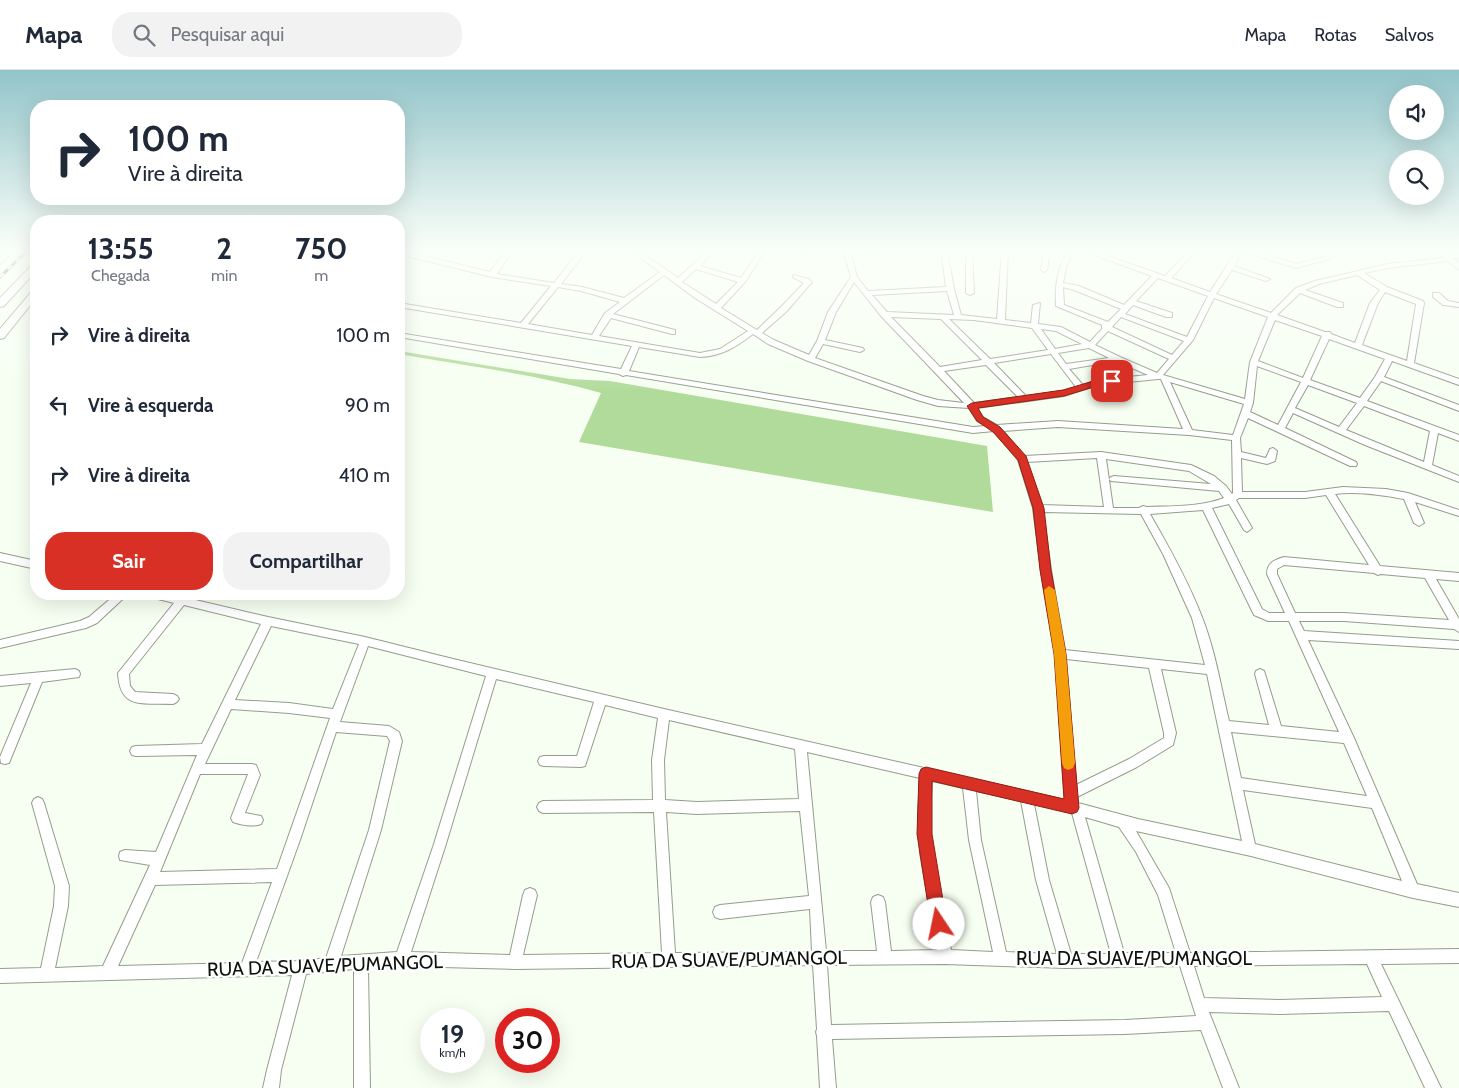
<!DOCTYPE html>
<html lang="pt">
<meta charset="utf-8">
<style>
body{margin:0;font-family:Cabin,sans-serif;background:#f2f2f3;color:#1f2937;height:100vh;display:flex;flex-direction:column;font-size:19px;white-space:nowrap}
*{box-sizing:border-box;margin:0}
p{font-size:16px;color:#747a83}
.icon{flex:none;width:28px;height:28px;fill:none;stroke:currentColor;stroke-width:2;stroke-linecap:round;stroke-linejoin:round}
.map{position:relative;flex:1;overflow:hidden}
.sheet{position:absolute;left:30px;top:145px;width:375px;height:385px;display:flex;flex-direction:column;background:#fff;border-radius:20px;box-shadow:0 5px 20px #0002}
.sheet>*{flex:none}
.hud{position:absolute;left:30px;top:30px;width:375px;height:105px;border-radius:20px;box-shadow:0 5px 20px #0002;background:#fff;color:#1f2937;overflow:hidden}
.buttons{position:absolute;left:1389px;top:15px;display:grid;gap:10px}
.buttons a{display:grid;place-items:center;width:55px;height:55px;border-radius:50%;background:#fff;box-shadow:0 5px 20px #0002;font-size:25px}
.speed{position:absolute;left:420px;top:938px;display:flex;gap:10px;font-size:25px;font-weight:700;text-align:center}
.speed>*{display:grid;place-content:center;width:65px;height:65px;border-radius:50%;background:#fff;box-shadow:0 5px 20px #0002;line-height:1}
.speed small{font-size:12px;font-weight:400}
.speed .limit{border:8px solid #d22;background:#fff;color:#111}
.pin{position:absolute;display:grid;place-items:center;width:42px;height:42px;color:#fff;margin:-21px;border-radius:10px;box-shadow:0 2px 8px #0006}
.me{position:absolute;width:55px;margin:-28px;rotate:349deg;stroke-linejoin:round;filter:drop-shadow(0 0 4px #0008)}
.turn{display:flex;align-items:center;gap:18px;height:105px;padding:0 15px;font-size:22px}
.turn .icon{width:65px;height:65px;stroke-width:2.5}
.turn b{display:block;font-size:35px;line-height:42px}
.eta{display:flex;justify-content:space-evenly;align-items:center;height:85px;text-align:center}
.eta b{font-size:30px;font-weight:700;line-height:35px}
.button{display:flex;gap:10px;margin-top:auto;padding:10px 15px}
.button a{flex:1;height:58px;border-radius:20px;background:#d93025;color:#fff;font-size:20px;font-weight:700;line-height:58px;text-align:center}
.button a+a{background:#f2f2f3;color:#1f2937}
ul{padding:0;list-style:none}
li{display:flex;align-items:center;gap:15px;height:70px;padding:0 15px}
li div{flex:1}
li b{display:block;font-size:19px}
li em{font-style:normal}
header{display:flex;align-items:center;gap:30px;box-sizing:border-box;height:70px;padding:0 25px;background:#fff;border-bottom:1px solid #e0e1e3}
header strong{font-size:24px}
nav{display:flex;gap:28px;margin-inline-start:auto;font-size:18px}
.search{width:350px;height:45px;background:#f2f2f3;display:flex;align-items:center;gap:12px;box-sizing:border-box;padding:0 18px;border-radius:20px;color:#747a83;font-size:19px}
.map>svg:first-child{display:block}
.water{fill:#b1db9a}
.lines{fill:none;stroke-linecap:round;stroke-linejoin:round}
.minor-casing{stroke:#929e8b;stroke-width:2}
.highway-casing{stroke:#929e8b;stroke-width:2}
.minor{fill:#fff;fill-rule:evenodd}
.highway{fill:#fff;fill-rule:evenodd}
.rail-casing{stroke:#2f342d;stroke-width:3}
.rail{stroke:#fff;stroke-width:2;stroke-dasharray:5.5;stroke-linecap:butt}
.route{fill:#d93025;stroke:#8d1f18}
.slow{fill:#f59e0b}
.labels{text-anchor:middle;stroke-width:5;stroke-linejoin:round;paint-order:stroke}
.near-street-label{font-size:19px;fill:#0e120c;stroke:#fff}
</style>
<header>
<strong>Mapa</strong>
<div class="search"><svg class="icon" aria-label="search" viewBox="0 0 24 24"><circle cx="10" cy="10" r="6"/><path d="M15 15l6 6"/></svg>Pesquisar aqui</div>
<nav><a>Mapa</a><a>Rotas</a><a>Salvos</a></nav>
</header>
<div class="map">
<svg width="1459" height="1018" viewBox="0 0 1459 1018">
<rect width="100%" height="100%" fill="#f7fff2"/>
<!-- water -->
<path class="water" d="M399,281l171,28 40,2 377,65 6,66 -414,-70 22,-49c-66,-19 -135,-27 -202,-39z"/>
<g class="lines">
<!-- minor casing -->
<g class="minor-casing">
<path id="minor" d="M8,180h7l-15,14v-6z
M399,180l91,22 16,-22h7l-16,24 57,9 26,-33h7l-26,34 21,3 42,11 36,-26 -30,-22h8l40,28 31,-28h7l-16,16 41,12 19,-28h6l-21,32 -24,26 36,22 24,-23 23,-24 -11,-6v-2l16,4 3,4 -2,1 -23,27 -25,22 12,7 35,15 8,-14 11,-29 23,-35 -8,-27 36,1 -3,2 -25,2 6,22 11,14 78,-4 -5,-37h6l7,39 7,26 36,4 5,-69h6l-3,70 26,3 2,-18 7,-2 -2,21 23,3 29,15 12,-13v-4l-46,-19c-1,-22 1,-37 13,-56h6l-8,14 -4,19 16,3 45,19 28,-29 -71,-26h10l74,26 25,-26h7l-26,28 39,14 27,-42h16l43,14 29,-7 -2,-7h6l3,5 -2,4 -34,9 -45,-14 -9,-1 -8,13 36,13 -4,2 -34,-11 -16,24 55,19 25,-25 19,-7 73,-17 56,-6 -6,-8h7l4,4h10v4h-6l6,6v6l-11,-9 -60,7 -24,5 23,14 36,14 1,2 -10,60 45,16v6l-67,-24 -8,16 75,28v6l-78,-30 -14,20 92,34v6l-21,-8 -6,32 27,11v6l-94,-37 -72,-32 -8,15 71,34 1,2 -1,2h-6l-102,-48 -8,20 1,14 25,6 4,-9 3,-1 4,3 -2,10 -8,3 -26,-6 1,34h63l38,-5 43,2 22,4 51,17v6l-44,-14 9,21 -5,3 -5,-3 -10,-24c-22,-4 -47,-8 -69,-5l45,72 79,7v8l-23,-2 23,40v13l-5,-3 -110,-8h-45l5,10 155,10v8l-151,-9 46,98 63,146 42,9v14l-46,-9 -162,-42 -115,-25 33,57 21,65 269,-4v14l-78,1 60,124h-16l-36,-77 -109,3 -71,-2 30,76h-16l-22,-58 -76,4 -293,5 4,49h-16l-3,-52 -1,-4 1,-3 -4,-64 -298,4 -113,-3 -34,2 2,120h-16v-119l-48,5 -25,96 -2,18h-16l4,-18 25,-95 -292,8v-14l41,-1 13,-62 1,-20 -23,-83 2,-4 4,-2 4,2 2,4 25,83 -1,20 -13,62 48,-2 47,-101 -30,-5 -1,-4 1,-4 5,-2 31,2 41,-97 -61,1 -4,-1 -2,-4 2,-4 4,-1 66,-2 59,-120 -77,-19 -55,69 1,12 5,6 38,2 4,2 2,3 -2,3 -4,2c-30,-2 -53,7 -55,-31l56,-70 -24,-6 -1,-3h21l98,23 97,20 84,21 215,51 401,91 -10,-146 -14,-84 -8,-62 -15,-48 -24,-29 -21,2 -347,-58 -3,1 -4,-2 -220,-37v-4l222,36 11,-23 -233,-39v-4l122,20 30,-37 -59,-9 -93,-23zM696,199l42,13 -22,22 -34,-22zM664,205l31,23 53,33 -28,18 -20,4 -101,-17 12,-18 61,16h3v-4l-62,-16zM1357,205l23,15 -10,13 -15,40 -24,-9 -1,-2h-5l-48,-17 23,-22 37,14h6v-4l-38,-13 14,-6zM1158,208l50,18 -21,41 -62,-23 8,-9 33,12h6v-4l-36,-12zM854,212l27,34 83,87 -26,-3 -15,-4 -108,-38 8,-14 37,8 4,-2 -1,-2 -38,-8 11,-28zM558,217l23,4 39,11 -15,11 -13,22 -64,-11zM1063,217l11,3 47,19 -13,13 -44,-17zM947,221l7,24 -67,-3 -15,-17zM1385,222l31,12 -9,57 -45,-16 16,-42zM1214,228l54,19 -18,45 -5,37 -82,-24 30,-35zM891,247l50,2 41,41 -42,7zM1121,247l63,24 -12,14 -60,-28zM949,249l25,1 58,8 16,22 -58,9zM1275,250l47,16 -19,42 -45,-17zM1041,259l15,2 26,13 -27,5zM1108,261l61,28 -12,14 -37,-16 -25,-12zM753,264l15,10 40,17 109,39 21,6 31,2 8,13 9,5 -13,1 -344,-56 10,-24 61,10c22,-1 36,-10 53,-23zM1329,269l56,20 -10,18 -15,21 -50,-18zM1089,278l20,10 -43,6 -8,-11zM1051,284l25,33 -13,4 -37,5 -32,-33zM1116,291l32,14 -51,5 -14,5 -14,-16zM986,295l32,32 -44,6 -30,-32zM1257,296l44,16 -23,43 -28,-13 3,-9zM1158,309h3l22,50 -125,-8 -61,4 -14,-8 -6,-9 87,-12 34,-11zM1170,312l74,22 -11,31 -41,-5zM1308,315l49,18 -18,24 -44,-19zM1364,336l66,25 -6,31 -78,-32zM1058,357l131,8 43,5 1,53 -1,1 -6,-8 -12,-10 -23,-11 -90,-13 -77,4 -21,-25zM1097,388l7,49 -62,-2 -15,-43zM1106,389l83,12 22,13 -97,-8 -3,1 -2,2 2,2 108,10 5,7c-23,9 -52,8 -77,9l-4,-1 -4,2h-26zM1326,425l43,70 -85,-8c-10,3 -17,6 -17,17l18,39h-16l-7,-4 -50,-101 17,-4 15,26 3,2 5,-4 -16,-28 3,-2h66zM1203,440l51,105 14,6h21l50,111 -58,-6 -16,-52 -1,-3 -4,-2 -4,2 -1,3 14,51 -40,-4c-8,-34 -14,-71 -27,-104 -14,-36 -33,-70 -52,-103zM1043,442l98,2 22,40 29,64 13,47 -140,-15 -14,-80zM1284,495l90,8 4,2 3,-1 44,4 24,42 -105,-7h-49l-18,-39v-5zM271,556l88,18 -26,65 -44,-6 -54,-3zM368,576l118,30 -53,171 -36,105 -56,4 40,-126 21,-89 -3,-9 -10,-6 -49,-4zM1066,589l83,9 15,65v5l-35,21 -53,26zM1161,599l46,5 35,167 -104,-22 -60,-16 -1,-6 60,-30 36,-22 3,-12zM496,609l98,23 -17,54h-33l-4,1 -2,4 2,4 4,1 37,1 4,-1 20,-61 53,13 -6,42 1,40 -110,1 -4,2 -2,4 2,4 4,2 111,-1 8,141 -139,2 14,-60 -2,-5 -5,-2 -5,2 -2,5 -13,60 -99,-3 34,-105zM231,639l58,4 41,5 -53,151 -117,3 40,-98h48l-17,44 2,4c8,3 20,5 28,2l2,-4 -2,-4 -16,-3 15,-38 -4,-10 -4,-1h-47zM669,650l126,29 4,50 -102,3 -32,-2 -1,-40zM336,662l51,4 3,5 -21,89 -43,128 -25,3 -45,1 44,-122zM1231,662l113,11 23,53 -126,-18zM807,682l113,26 -2,38 2,37 17,97 -46,1 -6,-49 -2,-5 -5,-2 -5,2 -2,5 6,49h-51zM932,711l31,7 6,52 24,112 -42,-2 -19,-97 -2,-37zM1243,720l129,18 30,73 -147,-37zM976,721l45,10 15,79 21,74 -51,-2 -25,-112zM1034,734l38,9 39,141h-40l-22,-74zM800,741l9,85 -89,9 -5,2 -2,5 2,5 5,2 90,-10 2,43 -137,1 -9,-141 31,2zM1085,747l34,10 17,25 22,43 18,58h-52zM272,812l-30,81 -124,3 37,-81zM945,894l121,4 114,-2 16,50 -71,4 -294,5 -4,-60zM1367,894l15,33 -102,3 -76,-2 -10,-32z
M792,180h17l2,2 -3,2z
M966,180h6l2,43 -4,2 -4,-2z
M1044,180h6l-3,20 -3,2 -3,-2z
M1357,180h8l-3,2z
M1433,223h6l9,8 11,2v4l-16,-2 -10,-8z
M0,483l36,8v8l-36,-8z
M116,524h12l-31,29 -11,5 -86,20v-8l80,-19 9,-4z
M75,599l4,2 1,3 -1,3 -37,5 -33,81 -4,1 -4,-1 -1,-6 31,-74 -31,3v-10z"/>
</g>
<!-- highway casing -->
<g class="highway-casing">
<path id="highway" d="M36,193v8l-32,35 -4,1v-9l33,-34z
M36,219v9l-32,40 -4,1v-10l33,-39z"/>
</g>
<!-- minor -->
<use href="#minor" class="minor"/>
<!-- highway -->
<use href="#highway" class="highway"/>
<!-- rail casing -->
<g class="rail-casing">
<path id="rail" d="M0,207l28,-27"/>
</g>
<!-- rail -->
<use href="#rail" class="rail"/>
</g>
<!-- sky -->
<linearGradient id="sky" x2="0" y2="1"><stop stop-color="#92c4c9"/><stop offset="0.56" stop-color="#fbfff9"/><stop offset="1" stop-color="#fbfff9" stop-opacity="0"/></linearGradient>
<rect width="1459" height="323" fill="url(#sky)"/>
<!-- route -->
<path class="route" d="M1112,308l3,1v4l-18,3 -33,10 -86,12 5,9 17,10 26,29 18,52 7,62 15,84 13,154 -2,4 -5,2 -140,-33v53l15,90 -3,5 -5,3 -6,-3 -2,-5 -14,-90 2,-60 2,-5 5,-2 138,32 -10,-145 -14,-84 -7,-62 -15,-48 -25,-28 -16,-11 -10,-15 5,-3 91,-13 34,-10z"/>
<!-- slow -->
<path class="slow" d="M1049,516l6,4 11,64 9,109 -2,5 -5,2 -4,-2 -2,-5 -8,-109 -10,-64z"/>
<g class="labels">
<!-- near-street labels -->
<g class="near-street-label">
<text x="1134" y="895">RUA DA SUAVE/PUMANGOL</text>
<text transform="translate(729 889) rotate(-1)" y="7">RUA DA SUAVE/PUMANGOL</text>
<text transform="translate(325 895) rotate(-2)" y="7">RUA DA SUAVE/PUMANGOL</text>
</g>
</g>
</svg>
<div class="buttons">
<a><svg class="icon" aria-label="sound" viewBox="0 0 24 24"><path d="M4 9h4l5-4v14l-5-4H4zM17 9q2 3 0 6"/></svg></a>
<a><svg class="icon" aria-label="search" viewBox="0 0 24 24"><circle cx="10" cy="10" r="6"/><path d="M15 15l6 6"/></svg></a>
</div>
<div class="speed"><div>19<small>km/h</small></div><div class="limit">30</div></div>
<div class="pin" style="left:1112px;top:311px;background:#d93025"><svg class="icon" aria-label="arrive" viewBox="0 0 24 24"><path d="M6 21V4h12l-3 4 3 4H6"/></svg></div>
<svg class="me" style="left:939px;top:854px" viewBox="-20 -20 40 40"><circle r="19" fill="#fff"/><path d="M0-13L10 11 0 6-10 11z" fill="#d93025"/></svg>
<div class="hud">
<div class="turn"><svg class="icon" aria-label="right" viewBox="0 0 24 24"><path d="M7 20v-9h11M14 6l5 5-5 5"/></svg><div><b>100 m</b>Vire à direita</div></div>
</div>
<section class="sheet">
<div class="eta">
<div><b>13:55</b><p>Chegada</p></div>
<div><b>2</b><p>min</p></div>
<div><b>750</b><p>m</p></div>
</div>
<ul>
<li><svg class="icon" aria-label="right" viewBox="0 0 24 24"><path d="M7 20v-9h11M14 6l5 5-5 5"/></svg><div><b>Vire à direita</b></div><em>100 m</em></li>
<li><svg class="icon" aria-label="left" viewBox="0 0 24 24"><path d="M17 20v-9H6M10 6l-5 5 5 5"/></svg><div><b>Vire à esquerda</b></div><em>90 m</em></li>
<li><svg class="icon" aria-label="right" viewBox="0 0 24 24"><path d="M7 20v-9h11M14 6l5 5-5 5"/></svg><div><b>Vire à direita</b></div><em>410 m</em></li>
</ul>
<div class="button"><a>Sair</a><a>Compartilhar</a></div>
</section>
</div>
